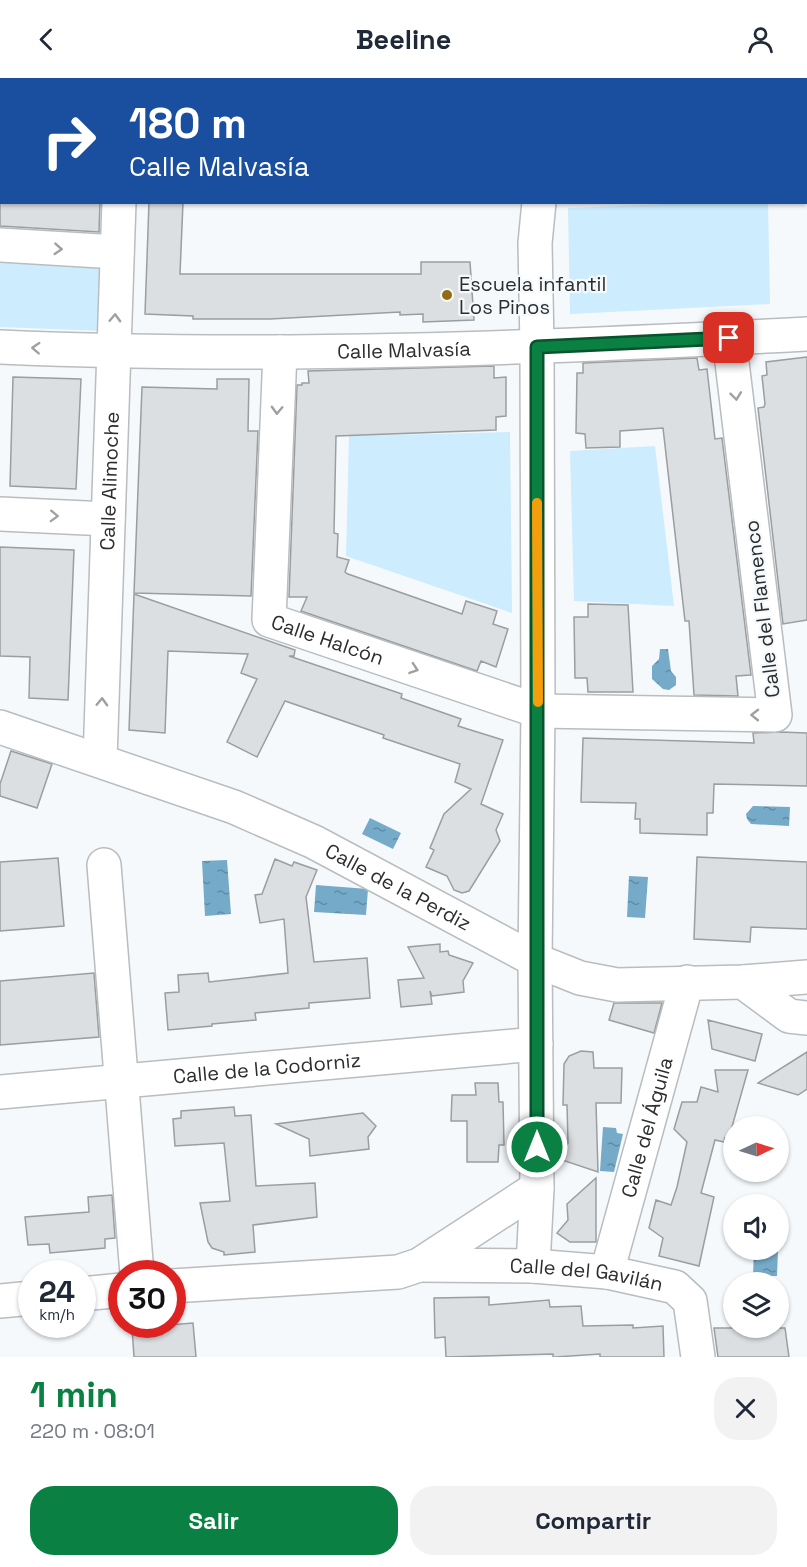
<!DOCTYPE html>
<html lang="es">
<meta charset="utf-8">
<style>
body{margin:0;font-family:"Space Grotesk",sans-serif;background:#f2f2f3;color:#1f2937;height:100vh;display:flex;flex-direction:column;font-size:22px;white-space:nowrap}
*{box-sizing:border-box;margin:0}
p{font-size:20px;color:#747a83}
.icon{flex:none;width:33px;height:33px;fill:none;stroke:currentColor;stroke-width:2;stroke-linecap:round;stroke-linejoin:round}
.map{position:relative;height:1279px;overflow:hidden}
.sheet{display:flex;flex-direction:column;background:#fff;flex:1}
.sheet>*{flex:none}
.banner{position:absolute;left:0px;top:0px;width:807px;height:126px;box-shadow:0 2px 4px #0004;background:#1a4fa0;color:#fff;overflow:hidden}
.needle{width:39px;rotate:86deg}
.tools{position:absolute;left:723px;top:1038px;display:grid;gap:12px}
.tools a{display:grid;place-items:center;width:66px;height:66px;border-radius:50%;background:#fff;box-shadow:0 2px 4px #0004;font-size:30px}
.speed{position:absolute;left:18px;top:1182px;display:flex;gap:12px;font-size:30px;font-weight:700;text-align:center}
.speed>*{display:grid;place-content:center;width:78px;height:78px;border-radius:50%;background:#fff;box-shadow:0 2px 4px #0004;line-height:1}
.speed small{font-size:15px;font-weight:400}
.speed .limit{border:9px solid #d22;background:#fff;color:#111}
.pin{position:absolute;display:grid;place-items:center;width:51px;height:51px;color:#fff;margin:-26px;border-radius:12px;box-shadow:0 3px 9px #0006}
.me{position:absolute;width:66px;margin:-33px;rotate:0deg;stroke-linejoin:round;filter:drop-shadow(0 0 4px #0008)}
.turn{display:flex;align-items:center;gap:21px;height:126px;padding:0 30px;font-size:27px}
.turn .icon{width:78px;height:78px;stroke-width:2.5}
.turn b{display:block;font-size:42px;line-height:51px}
.round{display:grid;place-items:center;flex:none;width:63px;height:63px;border-radius:24px;background:#f2f2f3}
.summary{display:flex;align-items:center;justify-content:space-between;height:102px;padding:0 30px}
h1{font-size:36px;font-weight:600;line-height:45px;color:#0b8043}
.primary-button{display:flex;gap:12px;margin-top:auto;padding:12px 30px}
.primary-button a{flex:1;height:69px;border-radius:24px;background:#0b8043;color:#fff;font-size:24px;font-weight:600;line-height:69px;text-align:center}
.primary-button a+a{background:#f2f2f3;color:#1f2937}
header{display:flex;justify-content:space-between;align-items:center;height:78px;padding:0 30px;background:#fff;font-size:27px;font-weight:600}
.map>svg:first-child{display:block}
.green{fill:#cdecfe}
.water{fill:url(#water-ripples)}
.building{fill:#dbdfe1;stroke:#9a9ea1;stroke-width:1.5}
.lines{fill:none;stroke-linecap:round;stroke-linejoin:round}
.street-casing{stroke:#b9bdbf;stroke-width:36}
.street{stroke:#fff;stroke-width:33}
.oneway{stroke:#a0a0a1}
.route-casing{stroke:#07532c;stroke-width:15}
.route{stroke:#0b8043;stroke-width:10}
.slow{stroke:#f59e0b;stroke-width:10}
.poi-dot{fill:#916c12;stroke:#f5f9fc;stroke-width:2}
.labels{text-anchor:middle;stroke-width:4.5;stroke-linejoin:round;paint-order:stroke}
.poi-label{font-size:20px;fill:#2b2d2e;stroke:#f5f9fc;text-anchor:start}
.street-label{font-size:20px;fill:#2b2d2e;stroke:#f5f9fc}
</style>
<header><svg class="icon" aria-label="back" viewBox="0 0 24 24"><path d="M15 5l-7 7 7 7"/></svg>Beeline<svg class="icon" aria-label="person" viewBox="0 0 24 24"><circle cx="12" cy="8" r="4"/><path d="M4 21q1-7 8-7t8 7"/></svg></header>
<div class="map">
<svg width="807" height="1279" viewBox="0 0 807 1279">
<defs>
<pattern id="water-ripples" width="26" height="14" patternUnits="userSpaceOnUse" patternTransform="scale(1.5)"><rect width="26" height="14" fill="#75aac8"/><path d="M2 4q2-2 4 0t4 0M15 11q2-2 4 0t4 0" fill="none" stroke="#608ba3"/></pattern>
</defs>
<rect width="100%" height="100%" fill="#f5f9fc"/>
<!-- green -->
<path class="green" d="M691,125h77l2,101 -200,10 -2,-106z
M0,184l105,4 -2,65 -103,-4z
M510,354l2,181 -166,-57 3,-120z
M655,368l19,160 -100,-5 -4,-150z"/>
<!-- water -->
<path class="water" d="M660,571h8l3,22 5,6v8l-7,5 -6,-1 -11,-10v-13l7,-7z
M753,728l37,1 -1,19 -38,-2 -4,-5 -1,-5z
M370,740l31,15 -8,16 -31,-15z
M227,782l4,54 -26,2 -3,-55z
M629,798l19,1 -3,41 -18,-1z
M316,807l52,4 -2,26 -52,-3z
M603,1049l13,1 1,5 6,1 -9,38 -14,-1z
M754,1172h24l-1,26h-24z"/>
<!-- building -->
<path class="building" d="M0,124h100l-1,30 -99,-6z
M149,124h34l-3,72h241v-12h49l4,58 -51,2v-8l-23,1v-3l-130,7h-77v-3l-48,-2z
M807,279v263l-24,4 -25,-216 6,-1 1,-3 -3,-28 5,-1 -1,-13z
M697,280l2,12 8,-1 8,70 7,-1 29,237 -15,1 2,20 -44,-1 -5,-74h-4l-22,-193 -43,3v16l-34,1 -1,-14 -9,-1 1,-60h6v-10z
M494,288v12l12,-1v39l-10,1v13l-160,6 -2,97 4,1 -1,23 12,3 -4,12 3,2 114,40 4,-13 31,10 -4,13 15,5 -12,38 -15,-6 -4,10 -176,-60 6,-14h-18l8,-212h5v-2h7l-1,-12z
M13,299l68,2 -5,110 -66,-3z
M217,301h32l-1,52h10l-7,165 -117,-3 8,-206 75,2z
M0,469l74,3 -6,150 -39,-2 1,-41 -30,-1z
M134,516l161,56 -1,6h-5l113,38 -1,4 60,21 -3,7 45,14 -22,64 22,10 -7,16 4,11 -31,50 -7,2 -8,-3 -7,-14 -21,-9 8,-17 -4,-2 14,-34 27,-25 -16,-7 5,-18 -77,-26 1,-3 -99,-34 -28,56 -30,-15 30,-63 -16,-6 7,-19 -80,-3 -3,82 -36,-3z
M588,526l40,1 5,87h-45l-1,-14h-12l-1,-61h14z
M781,654l26,1v53l-93,-2 -1,29h-6v22l-67,-2v-14h-5l1,-16 -55,-1 2,-64 171,5 -1,-10z
M11,673l41,13 -15,44 -37,-12v-12z
M697,779l110,5v67l-56,-2 -1,15 -56,-3z
M58,780l6,68 -64,5v-69z
M275,781l17,7 2,-4 23,8 -11,27 8,65 53,-4 3,40 -61,5v5l-54,5 1,7 -44,4v2l-44,4 -3,-37 14,-1 -1,-17 30,-2 1,9 79,-9 -4,-54 -24,4 -5,-28 7,-1z
M440,866v8l8,-1 1,4 24,8 -10,18 1,11 -32,4 -2,-5 2,13 -31,3 -3,-27 26,-2 -16,-31z
M94,895l5,64 -99,8v-64z
M614,925h48l-8,30 -45,-13z
M708,942l54,14 -7,27 -43,-12z
M581,973l12,1 1,16h28l-1,35h-25l2,69 -42,-14 12,-15 -1,-38h-4l1,-41 5,-8z
M807,974v37l-9,6 -40,-12z
M715,992h33l-22,78 -1,-11 -1,5 -9,-2 -14,53 13,4 -15,69 -40,-10 4,-18 -14,-10 7,-28 15,5 6,-18 10,-45 -13,-13 8,-27h15l4,-15 17,5z
M475,1005h23l1,19h4l1,43h-5l-1,17h-31v-41h-16l1,-26h24z
M234,1029l1,9 16,-1 5,71 59,-3 2,34 -64,8 2,27 -31,3v-3l-12,-4 -4,-6 -8,-39 30,-2 -6,-58 -49,3 -2,-27 8,-1v-7z
M363,1035l13,13 -8,11 1,12 -59,7 -1,-17 -33,-15z
M596,1100v64h-26l-13,-9 11,-13 -1,-16z
M112,1117l3,43 -10,1v9l-55,5 -1,-9 -21,1 -3,-28 64,-5 -1,-15z
M489,1219v8l60,-5 1,7 31,-1 2,20 50,-1v3l30,-2 1,31h-64v-3l-45,3h-2v-3l-107,3 -1,-20 -10,1 -1,-40z
M193,1245l3,34h-62l-2,-29z
M714,1250h71l4,29h-71z"/>
<g class="lines">
<!-- street casing -->
<g class="street-casing">
<g id="street">
<path d="M548,0l1,2"/>
<path d="M124,2v-2"/>
<path d="M806,55l1,12"/>
<path d="M0,167l117,7"/>
<path id="s1" d="M0,269c269,12 538,1 807,-13"/>
<path id="s2" d="M280,274l-11,268 269,91 237,4 -46,-377"/>
<path d="M0,436l108,5"/>
<path id="s3" d="M0,649l234,80 80,35 221,118 45,18 37,7 126,-3 64,-5"/>
<path id="s4" d="M100,682l19,-558"/>
<path d="M104,787l33,409"/>
<path d="M743,904l46,34 18,2"/>
<path id="s5" d="M0,1014l536,-48"/>
<path id="s6" d="M419,1187l114,1 74,6 68,15 15,14 8,56"/>
<path d="M533,1188l4,-78 -2,-228 3,-249 -1,-364 -2,-104 4,-41"/>
<path id="s7" d="M607,1194l80,-290"/>
<path d="M172,1208l226,-14 21,-7 118,-77"/>
<path d="M82,1216l40,-4"/>
<path d="M0,1223l32,-3"/>
</g>
</g>
<!-- street -->
<use href="#street" class="street"/>
</g>
<!-- one-way arrows -->
<defs><path id="oneway-chevron" d="M-2-3.5L2.5 0L-2 3.5" fill="none" stroke-width="1.6" stroke-linecap="round" stroke-linejoin="round" transform="scale(1.5)"/></defs>
<g class="oneway">
<use href="#oneway-chevron" transform="translate(58 171) rotate(4)"/>
<use href="#oneway-chevron" transform="translate(115 240) rotate(-88)"/>
<use href="#oneway-chevron" transform="translate(36 270) rotate(-177)"/>
<use href="#oneway-chevron" transform="translate(736 318) rotate(83)"/>
<use href="#oneway-chevron" transform="translate(277 332) rotate(92)"/>
<use href="#oneway-chevron" transform="translate(54 438) rotate(2)"/>
<use href="#oneway-chevron" transform="translate(414 591) rotate(19)"/>
<use href="#oneway-chevron" transform="translate(102 624) rotate(-88)"/>
<use href="#oneway-chevron" transform="translate(755 637) rotate(-179)"/>
</g>
<g class="lines">
<!-- route casing -->
<g class="route-casing">
<path id="route" d="M537,1069c-2,-267 0,-534 0,-800l192,-9"/>
</g>
<!-- route -->
<use href="#route" class="route"/>
<!-- slow -->
<path class="slow" d="M537,425l1,199"/>
</g>
<!-- markers -->
<circle class="poi-dot" cx="447" cy="217" r="6"/>
<g class="labels">
<!-- poi labels -->
<g class="poi-label">
<text x="459" y="213">Escuela infantil<tspan x="459" dy="23">Los Pinos</tspan></text>
</g>
<!-- street labels -->
<g class="street-label">
<text dy="7" stroke="none"><textPath href="#s1" startOffset="404">Calle Malvasía</textPath></text>
<text dy="7" stroke="none"><textPath href="#s4" startOffset="279">Calle Alimoche</textPath></text>
<text transform="translate(762 531) rotate(-97)" y="7">Calle del Flamenco</text>
<text dy="7" stroke="none"><textPath href="#s2" startOffset="330">Calle Halcón</textPath></text>
<text dy="7" stroke="none"><textPath href="#s3" startOffset="430">Calle de la Perdiz</textPath></text>
<text dy="7" stroke="none"><textPath href="#s5" startOffset="268">Calle de la Codorniz</textPath></text>
<text dy="7" stroke="none"><textPath href="#s7" startOffset="150">Calle del Águila</textPath></text>
<text dy="7" stroke="none"><textPath href="#s6" startOffset="168">Calle del Gavilán</textPath></text>
</g>
</g>
</svg>
<div class="tools">
<a><svg class="needle" viewBox="-14 -14 28 28"><path d="M0-13l5 13h-10z" fill="#e53935"/><path d="M0 13l5-13h-10z" fill="#747a83"/></svg></a>
<a><svg class="icon" aria-label="sound" viewBox="0 0 24 24"><path d="M4 9h4l5-4v14l-5-4H4zM17 9q2 3 0 6"/></svg></a>
<a><svg class="icon" aria-label="layers" viewBox="0 0 24 24"><path d="M12 4l9 5-9 5-9-5zM3 14l9 5 9-5"/></svg></a>
</div>
<div class="speed"><div>24<small>km/h</small></div><div class="limit">30</div></div>
<div class="pin" style="left:729px;top:260px;background:#d93025"><svg class="icon" aria-label="arrive" viewBox="0 0 24 24"><path d="M6 21V4h12l-3 4 3 4H6"/></svg></div>
<svg class="me" style="left:537px;top:1069px" viewBox="-20 -20 40 40"><circle r="17" fill="#0b8043" stroke="#fff" stroke-width="3"/><path d="M0-11L8 9 0 5-8 9z" fill="#fff"/></svg>
<div class="banner">
<div class="turn"><svg class="icon" aria-label="right" viewBox="0 0 24 24"><path d="M7 20v-9h11M14 6l5 5-5 5"/></svg><div><b>180 m</b>Calle Malvasía</div></div>
</div>
</div>
<section class="sheet">
<div class="summary"><div><h1>1 min</h1><p>220 m · 08:01</p></div><a class="round"><svg class="icon" aria-label="close" viewBox="0 0 24 24"><path d="M6 6l12 12M18 6L6 18"/></svg></a></div>
<div class="primary-button"><a>Salir</a><a>Compartir</a></div>
</section>
